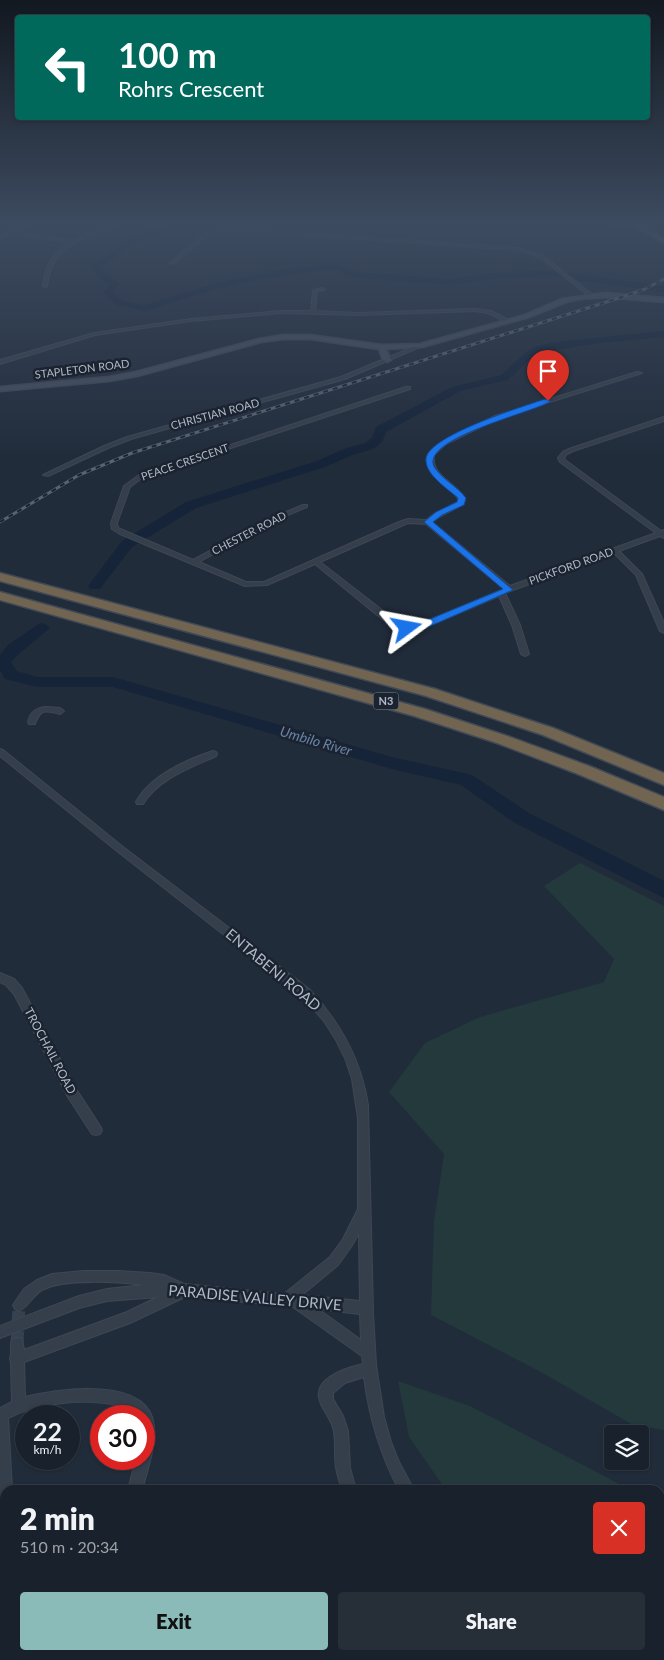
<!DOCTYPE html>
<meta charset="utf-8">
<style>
body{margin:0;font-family:Lato,sans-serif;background:#262e38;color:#f1f3f6;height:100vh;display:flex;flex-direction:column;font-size:19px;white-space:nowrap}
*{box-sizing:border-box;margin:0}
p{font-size:16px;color:#9fa3a9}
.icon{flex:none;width:28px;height:28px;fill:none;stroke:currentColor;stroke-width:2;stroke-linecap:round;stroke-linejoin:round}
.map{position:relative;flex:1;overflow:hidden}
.panel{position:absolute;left:0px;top:1485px;width:665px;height:175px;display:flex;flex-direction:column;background:#19212c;border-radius:15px 15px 0 0;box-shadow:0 1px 4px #0004,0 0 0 1px #373e48}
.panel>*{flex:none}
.guide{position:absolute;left:15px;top:15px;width:635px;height:105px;border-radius:5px;box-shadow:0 1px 4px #0004,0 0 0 1px #373e48;background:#00695c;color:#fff;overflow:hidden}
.tools{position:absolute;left:604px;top:1425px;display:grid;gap:10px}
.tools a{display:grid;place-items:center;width:45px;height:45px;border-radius:5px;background:#19212c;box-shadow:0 1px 4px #0004,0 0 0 1px #373e48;font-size:25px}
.speed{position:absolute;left:15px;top:1405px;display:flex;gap:10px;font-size:25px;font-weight:700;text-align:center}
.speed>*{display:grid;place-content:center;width:65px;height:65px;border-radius:50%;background:#19212c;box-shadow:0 1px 4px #0004,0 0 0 1px #373e48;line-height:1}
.speed small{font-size:12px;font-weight:400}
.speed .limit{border:8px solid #d22;background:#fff;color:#111}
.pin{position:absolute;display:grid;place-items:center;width:42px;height:42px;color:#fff;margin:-51px -21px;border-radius:50% 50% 50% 0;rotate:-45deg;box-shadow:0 0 5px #0007}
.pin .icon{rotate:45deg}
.me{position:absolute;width:55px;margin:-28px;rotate:77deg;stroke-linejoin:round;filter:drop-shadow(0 0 4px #0008)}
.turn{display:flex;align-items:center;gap:18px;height:105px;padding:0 20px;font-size:22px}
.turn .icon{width:65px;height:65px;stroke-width:2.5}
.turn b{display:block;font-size:35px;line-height:42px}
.round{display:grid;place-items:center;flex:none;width:52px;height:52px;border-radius:5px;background:#262e38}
.overview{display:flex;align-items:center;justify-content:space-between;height:85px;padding:0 20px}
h1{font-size:30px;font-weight:800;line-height:38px}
.button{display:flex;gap:10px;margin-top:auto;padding:10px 20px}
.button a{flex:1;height:58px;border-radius:5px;background:#8bbbb9;color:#111;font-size:20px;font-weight:800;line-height:58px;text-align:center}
.button a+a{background:#262e38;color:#f1f3f6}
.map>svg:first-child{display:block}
.green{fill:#23393c}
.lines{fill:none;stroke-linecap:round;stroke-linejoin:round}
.river{fill:#152438;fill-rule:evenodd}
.street-tunnel{stroke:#364150;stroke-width:13;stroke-dasharray:13 7;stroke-linecap:butt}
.street-casing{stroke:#3e4754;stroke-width:2}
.secondary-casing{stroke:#3e4754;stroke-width:3}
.highway-casing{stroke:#404956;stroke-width:3}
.street{fill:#353e4b;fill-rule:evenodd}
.secondary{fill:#434d5e;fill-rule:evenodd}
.highway{fill:#716552;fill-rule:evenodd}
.rail-casing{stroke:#576272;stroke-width:3}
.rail{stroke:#1b2330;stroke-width:2;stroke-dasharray:5;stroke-linecap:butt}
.route{fill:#1a73e8;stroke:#114b97}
.labels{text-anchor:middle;stroke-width:5;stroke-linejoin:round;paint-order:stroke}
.far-street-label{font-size:11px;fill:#b0b9c7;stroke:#1b2330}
.shield{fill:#1b2330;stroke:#838c9a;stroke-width:1}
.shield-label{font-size:11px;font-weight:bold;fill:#b0b9c7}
.street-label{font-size:12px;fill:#b0b9c7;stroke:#1b2330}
.water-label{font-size:14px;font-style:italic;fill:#6884a7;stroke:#1b2330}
.near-street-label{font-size:15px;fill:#b0b9c7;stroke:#1b2330}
</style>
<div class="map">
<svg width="664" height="1660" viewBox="0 0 664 1660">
<rect width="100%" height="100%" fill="#212c3b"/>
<!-- green -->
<path class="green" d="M580,863l84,43v524l-31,-5 -92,-53 -110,-57 3,-94 10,-67 -55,-62 36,-49 55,-26 124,-35 10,-23 -70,-73z
M398,1381l72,25 161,84h-185l-37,-53z
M660,1507l4,2v151h-65l-6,-5h67z"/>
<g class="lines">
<!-- river -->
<path class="river" d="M166,224h11l-45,21 -31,22 3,5 16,12 -7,9 10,8 22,4 61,-19 60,-14 70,-9 14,8 100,8 43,-6 54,-3 117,16v6l-117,-16 -54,3 -43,6 -102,-8 -14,-8 -68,9 -54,12 -67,21 -28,-6 -14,-12 7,-8 -13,-9 -6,-10 35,-25z
M664,331v6l-64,6 -58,9 -10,5 -24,23 -48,11 -74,41 -4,10 -9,7 -21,6 -27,12 -129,41 -64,39 -32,42h-10l-2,-3 34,-45 64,-39 131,-41 27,-12 21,-6 7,-5 4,-11 76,-40 49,-12 24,-22 9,-6 21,-5z
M42,623l5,2 3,3 -30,25 -9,9 6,9 20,6h76l279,80 80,18 57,38 135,68v17l-149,-75 -54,-38 -69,-16 -279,-82h-76l-32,-8 -5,-9v-15l8,-10 29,-20z"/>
<!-- street-tunnel -->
<path class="street-tunnel" d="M17,1344l2,-39"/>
<!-- street casing -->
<g class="street-casing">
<path id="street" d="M20,224h5l-11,7 59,10 30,-14 9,-3h6c-32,17 -66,17 -71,62l-2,1 -2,-1c2,-21 9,-32 27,-43l-59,-10 -11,6v-3z
M605,224h7l7,3 -2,1z
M228,227l2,1 288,20 25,8 50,39 -4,1 -48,-38 -23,-8 -293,-20 -17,5 -34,29 -4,-1 36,-30z
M323,288l2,2 -8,1 -2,20 43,2 117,-4 16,2 20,10 -4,1 -19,-9 -13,-2 -117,4 -77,-2 -90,8 -96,14 -95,29v-4l94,-27 97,-14 90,-8h30l2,-21z
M418,345l4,1 -77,33 -214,60 -23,9 -60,28 -5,-1 61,-29 23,-9 214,-60z
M637,372l5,1 -143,45 -53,26 -12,11c-3,23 23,26 31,46 -9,10 -23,12 -33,21l78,64 146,-53 -96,-71 -2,-4 5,-6 6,-3 95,-32v4l-91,30 -6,3 -3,4 1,2 96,71 3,-1v8l-4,-2 -41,15 23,23 22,49v10l-4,-2 -24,-56 -22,-22 -109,40 15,32 9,29 -4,2 -4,-2 -9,-29 -13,-29 -80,34 -21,-2 -16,-9 -67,-55 -48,21 -22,1 -125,-52 -8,-5 -1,-6 13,-37 15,-11 267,-88h4v2l-267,88 -13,10 -13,36 1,5 75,32 76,-41 34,-14h4v2l-34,14 -74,41 47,20h18l135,-60 9,-3 18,1 8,-6 22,-11 3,-2 -6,-11 -19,-14 -5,-7 -2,-7 2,-9 13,-11 53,-26zM408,523l18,1 78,65 -89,37 -15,-2 -80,-62z
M46,707l14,1 4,3 -4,3c-15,-4 -20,-5 -25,10h-6l-1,-2c2,-10 8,-14 18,-15z
M0,749l3,1 120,97 186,142c31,33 52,70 59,116l5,208 3,52 8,52 7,25 8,20 15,28h-15c-19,-36 -30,-73 -35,-113l-19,6 -12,10v6l10,17 5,15 2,37 6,22h-14c-2,-7 -5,-15 -6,-23 -2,-11 0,-23 -2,-35 -1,-10 -9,-19 -13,-28 -12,-25 25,-36 42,-40l-1,-8 -69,-49 -106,-11 -57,27 -106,39 1,35c34,-8 124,-22 129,29 2,20 -7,45 -12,64h-14l8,-31h8v-43c-10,0 -18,-9 -28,-11 -33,-7 -79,-2 -108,13l4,72h-7v71l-5,2v-155l12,-6 -1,-39 -1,-4c2,-6 0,-13 2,-20l5,-1 5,1 2,11 103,-38 31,-15 -51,4 -28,7 -79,30v-12l79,-30 28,-7 37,-4c-25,-3 -80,-7 -102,5 -9,5 -14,17 -23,21l-4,-2 -2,-4 11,-16 13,-9 15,-6 31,-3h35l32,2 14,2 20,9 100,10 46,-37 13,-18 15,-30v-91l-6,-39 -7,-21 -9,-18 -12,-19 -23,-26 -184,-144 -117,-95zM359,1233l1,68 -58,-6 36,-30 13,-18zM318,1309l42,5 1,26z
M213,751l3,1 1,2 -1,2c-26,12 -58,23 -73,48h-6l-1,-2c14,-26 50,-42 77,-51z
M0,973l14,6 8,9 54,101 24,37 2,4 -2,4 -4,1 -4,-1 -24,-37 -54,-103 -8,-9 -6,-3z
M0,1652l8,3 2,5h-10z
M83,1655h16l-1,5h-16z
M529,1655h19l2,5h-19z"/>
</g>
<!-- secondary casing -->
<g class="secondary-casing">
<path id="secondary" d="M605,293l59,5v4l-59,-5 -26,2 -13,3 -37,15 -107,30 -36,2 5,11 -4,2 -4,-2 -4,-11 -69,-10h-27l-22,3 -124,34 -28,5 -109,10v-4l109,-10 27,-5 123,-33 24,-4h27l72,10 38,-1 105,-29 37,-16z"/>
</g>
<!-- highway casing -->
<g class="highway-casing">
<path id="highway" d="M630,224h10l24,14v5z
M0,573l435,116 118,39 111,45v12l-121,-50 -117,-39 -426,-115z
M0,592l425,117 82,27 82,30 75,31v13l-86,-36 -81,-31 -83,-27 -414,-116z"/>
</g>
<!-- street -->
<use href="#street" class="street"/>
<!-- secondary -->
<use href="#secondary" class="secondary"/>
<!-- highway -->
<use href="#highway" class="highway"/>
<!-- rail casing -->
<g class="rail-casing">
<path id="rail" d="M0,522l79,-47 53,-22 487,-155 26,-9 19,-10"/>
</g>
<!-- rail -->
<use href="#rail" class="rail"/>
</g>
<!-- sky -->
<linearGradient id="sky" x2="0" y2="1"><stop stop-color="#121820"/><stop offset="0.49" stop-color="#3d4b60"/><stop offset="1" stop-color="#3d4b60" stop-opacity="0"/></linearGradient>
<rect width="664" height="457" fill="url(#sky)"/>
<!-- route -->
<path class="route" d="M545,399l6,2c-15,11 -135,38 -116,67 8,12 23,19 31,30l-2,7 -22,10 -9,7 80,68 -85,37 -25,3v-4l20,-4 80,-33 -79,-67 12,-10 21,-10 1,-4c-10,-9 -31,-22 -32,-37 -4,-24 99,-55 119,-62z"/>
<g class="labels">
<!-- far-street labels -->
<g class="far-street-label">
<text transform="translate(82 369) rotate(-7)" y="4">STAPLETON ROAD</text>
<text transform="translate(215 414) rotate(-15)" y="4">CHRISTIAN ROAD</text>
<text transform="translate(185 462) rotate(-19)" y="4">PEACE CRESCENT</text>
<text transform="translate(249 533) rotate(-27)" y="4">CHESTER ROAD</text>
<text transform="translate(571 566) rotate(-20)" y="4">PICKFORD ROAD</text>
</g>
<!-- shield labels -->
<rect class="shield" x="373.5" y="692.5" width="25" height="17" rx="4"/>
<g class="shield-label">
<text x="386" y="705">N3</text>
</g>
<!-- street labels -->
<g class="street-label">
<text transform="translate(50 1051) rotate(62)" y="4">TROCHAIL ROAD</text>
</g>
<!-- water labels -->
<g class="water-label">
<text transform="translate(316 741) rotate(16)" y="5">Umbilo River</text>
</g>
<!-- near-street labels -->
<g class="near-street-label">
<text transform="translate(273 970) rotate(40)" y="5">ENTABENI ROAD</text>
<text transform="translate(255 1298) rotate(5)" y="5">PARADISE VALLEY DRIVE</text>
</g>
</g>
</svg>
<div class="tools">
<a><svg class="icon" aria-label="layers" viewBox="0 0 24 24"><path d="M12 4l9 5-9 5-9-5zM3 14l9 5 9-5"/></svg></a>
</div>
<div class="speed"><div>22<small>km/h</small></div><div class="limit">30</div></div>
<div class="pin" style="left:548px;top:401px;background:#d93025"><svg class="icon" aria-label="arrive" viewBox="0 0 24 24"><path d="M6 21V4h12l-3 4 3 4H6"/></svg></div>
<svg class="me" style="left:407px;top:628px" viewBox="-20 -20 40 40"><path d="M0-17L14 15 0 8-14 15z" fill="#1a73e8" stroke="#fff" stroke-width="4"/></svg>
<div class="guide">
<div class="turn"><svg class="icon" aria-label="left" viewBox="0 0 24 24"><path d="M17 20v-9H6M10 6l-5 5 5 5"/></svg><div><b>100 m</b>Rohrs Crescent</div></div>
</div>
<section class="panel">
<div class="overview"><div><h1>2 min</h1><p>510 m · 20:34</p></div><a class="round" style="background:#d93025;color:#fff"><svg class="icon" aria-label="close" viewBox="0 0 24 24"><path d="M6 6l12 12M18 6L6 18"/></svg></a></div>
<div class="button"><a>Exit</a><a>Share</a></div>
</section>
</div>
